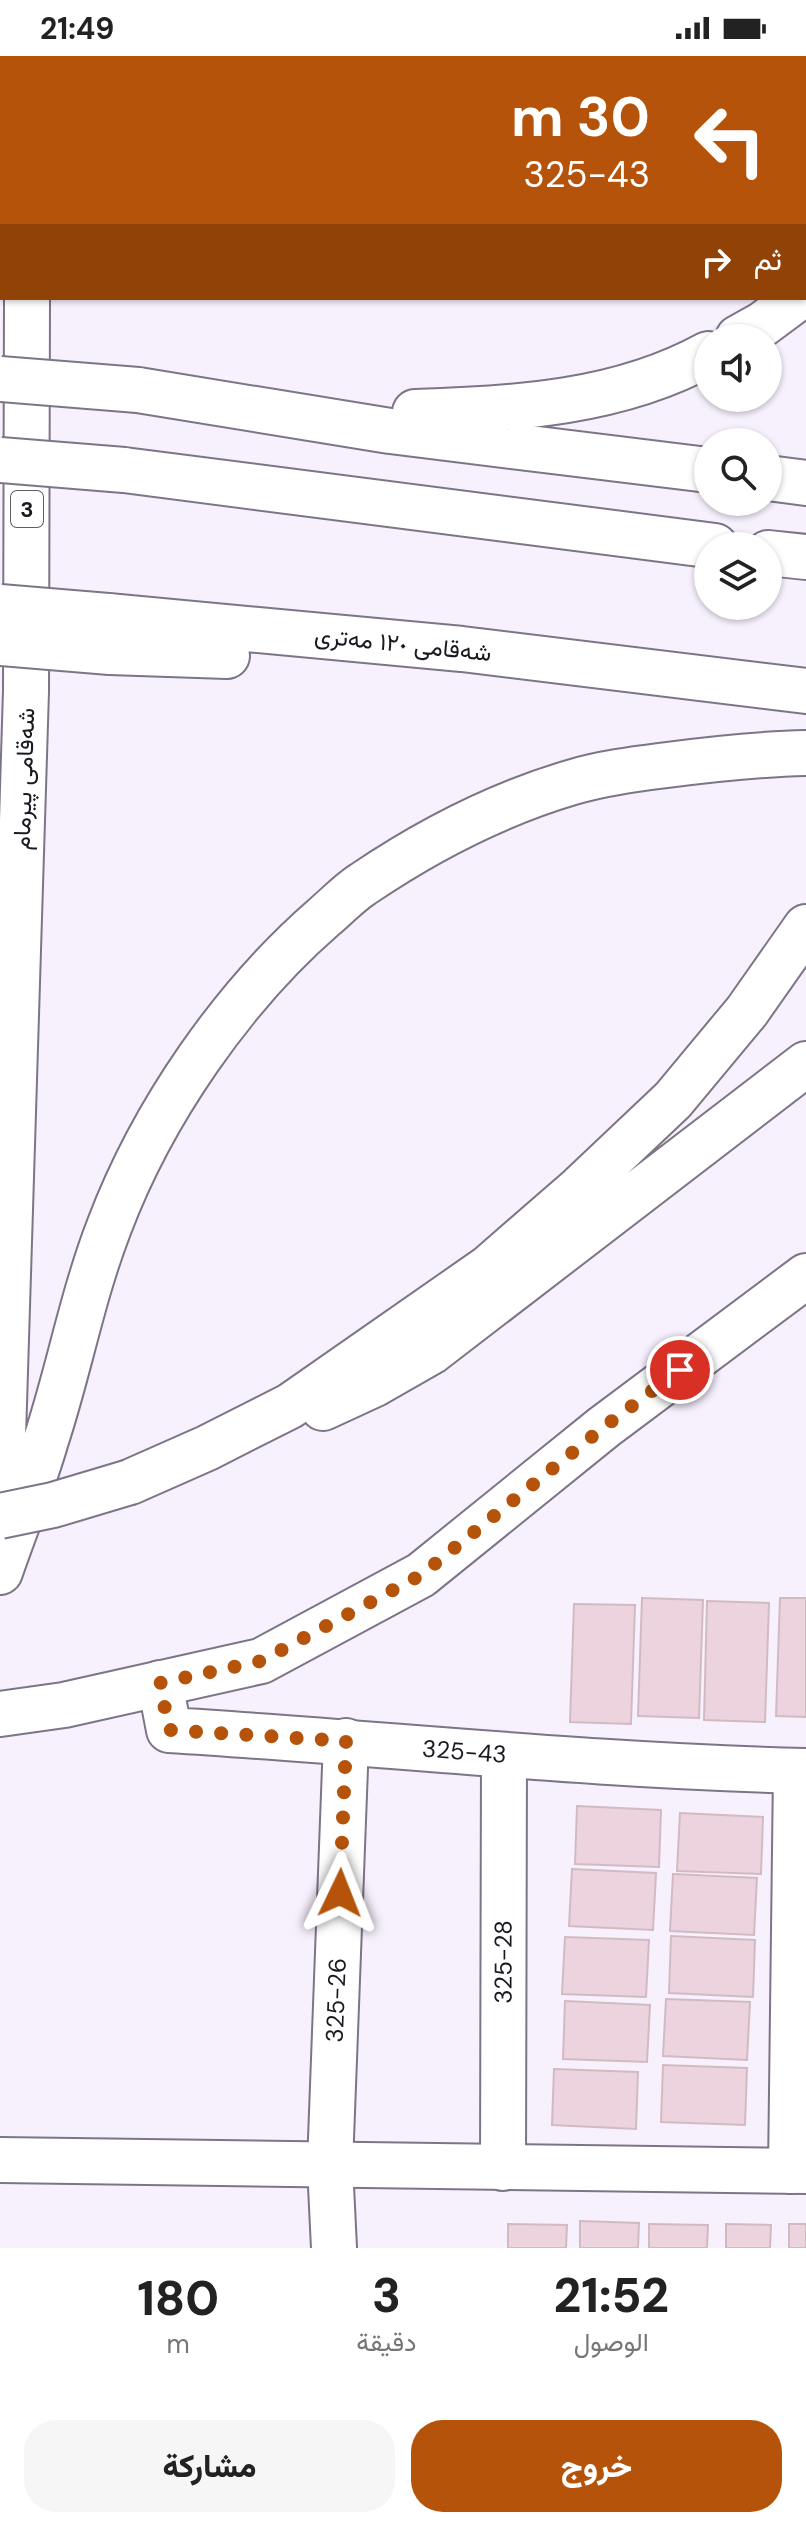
<!DOCTYPE html>
<html lang="ar">
<meta charset="utf-8">
<style>
body{margin:0;font-family:"DM Sans",Vazirmatn,sans-serif;background:#f6f6f6;color:#222;direction:rtl;height:100vh;display:flex;flex-direction:column;font-size:30px;white-space:nowrap}
*{box-sizing:border-box;margin:0}
p{font-size:26px;color:#767676}
.icon{flex:none;width:44px;height:44px;fill:none;stroke:currentColor;stroke-width:2;stroke-linecap:round;stroke-linejoin:round}
.map{position:relative;height:2192px;overflow:hidden;direction:ltr}
.side{display:flex;flex-direction:column;background:#fff;flex:1}
.side>*{flex:none}
.hud{position:absolute;left:0px;top:0px;width:806px;height:244px;box-shadow:0 2px 6px #0004;direction:rtl;background:#b45309;color:#fff;overflow:hidden}
.controls{position:absolute;left:694px;top:268px;display:grid;gap:16px}
.controls a{display:grid;place-items:center;width:88px;height:88px;border-radius:50%;background:#fff;box-shadow:0 2px 6px #0004;font-size:40px}
.pin{position:absolute;display:grid;place-items:center;width:68px;height:68px;color:#fff;margin:-34px;border:4px solid #fff;border-radius:50%;box-shadow:0 2px 8px #0007}
.me{position:absolute;width:88px;margin:-44px;rotate:2deg;stroke-linejoin:round;filter:drop-shadow(0 0 6px #0008)}
.turn{display:flex;align-items:center;gap:28px;height:168px;padding:0 24px;font-size:36px}
.turn .icon{width:104px;height:104px;stroke-width:2.5}
.turn b{display:block;font-size:56px;line-height:68px}
.then{display:flex;align-items:center;height:76px;padding:0 24px;background:#0003;gap:16px;font-size:30px}
.eta{display:flex;justify-content:space-evenly;align-items:center;height:136px;text-align:center}
.eta b{font-size:48px;font-weight:800;line-height:56px}
.cta{display:flex;gap:16px;margin-top:auto;padding:16px 24px}
.cta a{flex:1;height:92px;border-radius:32px;background:#b45309;color:#fff;font-size:32px;font-weight:800;line-height:92px;text-align:center}
.cta a+a{background:#f6f6f6;color:#222}
.status{display:flex;justify-content:space-between;align-items:center;height:56px;padding:0 40px;background:#fff;direction:ltr}
.status svg{height:22px;fill:currentColor}
.map>svg:first-child{display:block}
.building{fill:#ecd3dd;stroke:#d2bac3;stroke-width:2}
.lines{fill:none;stroke-linecap:round;stroke-linejoin:round}
.minor-casing{stroke:#7e7487;stroke-width:48}
.highway-casing{stroke:#7e7487;stroke-width:48}
.minor{stroke:#fff;stroke-width:44}
.highway{stroke:#fff;stroke-width:44}
.highway-bridge-casing{stroke:#7e7487;stroke-width:48;stroke-linecap:butt}
.highway-bridge{stroke:#fff;stroke-width:44}
.route{stroke:#b45309;stroke-width:14;stroke-dasharray:0 25.2}
.labels{text-anchor:middle;stroke-width:7;stroke-linejoin:round;paint-order:stroke}
.shield{fill:#fff;stroke:#605d63;stroke-width:2}
.shield-label{font-size:22px;font-weight:bold;fill:#1c1820}
.street-label{font-size:24px;fill:#1c1820;stroke:#fff}
</style>
<div class="status"><b>21:49</b><svg viewBox="0 0 49 12"><path d="M0 12V9h3v3zM5 12V6h3v6zM10 12V3h3v9zM15 12V0h3v12zM26 1h20v11H26zM47 4h2v5h-2z"/></svg></div>
<div class="map">
<svg width="806" height="2192" viewBox="0 0 806 2192">
<rect width="100%" height="100%" fill="#f7f0fd"/>
<!-- building -->
<path class="building" d="M642,1542l61,2 -4,118 -61,-2z
M780,1542h26v119l-30,-1z
M707,1545l62,2 -4,119 -61,-2z
M574,1548l61,1 -4,119 -61,-2z
M577,1750l84,4 -2,57 -84,-3z
M680,1757l83,4 -2,57 -84,-3z
M572,1813l84,4 -3,57 -84,-4z
M673,1818l84,4 -3,57 -84,-4z
M671,1880l84,4 -2,57 -84,-4z
M565,1881l84,3 -3,57 -84,-3z
M666,1943l84,3 -3,58 -84,-4z
M565,1945l85,4 -3,57 -84,-3z
M663,2009l84,3 -2,57 -84,-3z
M554,2013l84,3 -2,57 -84,-4z
M580,2165l59,2 -1,25h-58z
M508,2168l59,1 -1,23h-58z
M649,2168l59,1 -1,23h-58z
M726,2168l45,1 -1,23h-44z
M789,2168h17v24h-17z"/>
<g class="lines">
<!-- minor casing -->
<g class="minor-casing">
<g id="minor">
<path id="s1" d="M160,1627l9,47c212,13 424,36 637,41"/>
<path d="M0,1658l64,-9 197,-44 160,-86 183,-148 202,-151"/>
<path d="M0,2104l806,11"/>
<path id="s2" d="M503,2112l1,-412"/>
<path d="M791,2115l5,-400"/>
<path id="s3" d="M334,2192l-4,-83 16,-424"/>
</g>
</g>
<!-- highway casing -->
<g class="highway-casing">
<path id="highway" d="M28,2v-2
M109,2l1,-2
M738,282l25,-14 35,-26
M138,334l252,41 318,39
M415,356c100,-3 204,-9 293,-58
M124,414l591,76
M768,422l38,5
M768,497l38,4
M108,560l354,33 344,42
M110,596l117,4
M323,1352l52,-24 56,-32 375,-288
M130,1426l77,-34 83,-42 198,-138 92,-80 93,-88 74,-89 59,-84
M0,1477l26,-842 1,-393
M0,1516c15,-44 33,-87 46,-132 23,-70 36,-143 63,-213 43,-114 123,-230 215,-310 13,-11 25,-24 39,-33 65,-44 135,-80 210,-102 30,-9 63,-13 94,-17 46,-6 92,-11 139,-12"/>
</g>
<!-- minor -->
<use href="#minor" class="minor"/>
<!-- highway -->
<use href="#highway" class="highway"/>
<!-- highway-bridge casing -->
<g class="highway-bridge-casing">
<path id="highway-bridge" d="M0,323l138,11
M0,404l124,10
M0,551l108,9
M0,587l110,9
M0,1460l53,-11 77,-23"/>
</g>
<!-- highway-bridge -->
<use href="#highway-bridge" class="highway-bridge"/>
</g>
<g class="lines">
<!-- route -->
<path class="route" d="M340,1837l6,-152 -177,-11 -9,-47 101,-22 160,-86 183,-148 76,-57"/>
</g>
<g class="labels">
<!-- shield labels -->
<rect class="shield" x="11" y="435" width="32" height="36" rx="6"/>
<g class="shield-label">
<text x="27" y="461">3</text>
</g>
<!-- street labels -->
<g class="street-label">
<text transform="translate(403 588) rotate(6)" y="8">شەقامی ١٢٠ مەتری</text>
<text transform="translate(24 723) rotate(-88)" y="8">شەقامی پیرمام</text>
<text dy="8" stroke="none"><textPath href="#s1" startOffset="344">325-43</textPath></text>
<text dy="8" stroke="none"><textPath href="#s2" startOffset="206">325-28</textPath></text>
<text dy="8" stroke="none"><textPath href="#s3" startOffset="248">325-26</textPath></text>
</g>
</g>
</svg>
<div class="controls">
<a><svg class="icon" aria-label="sound" viewBox="0 0 24 24"><path d="M4 9h4l5-4v14l-5-4H4zM17 9q2 3 0 6"/></svg></a>
<a><svg class="icon" aria-label="search" viewBox="0 0 24 24"><circle cx="10" cy="10" r="6"/><path d="M15 15l6 6"/></svg></a>
<a><svg class="icon" aria-label="layers" viewBox="0 0 24 24"><path d="M12 4l9 5-9 5-9-5zM3 14l9 5 9-5"/></svg></a>
</div>
<div class="pin" style="left:680px;top:1314px;background:#d93025"><svg class="icon" aria-label="arrive" viewBox="0 0 24 24"><path d="M6 21V4h12l-3 4 3 4H6"/></svg></div>
<svg class="me" style="left:340px;top:1837px" viewBox="-20 -20 40 40"><path d="M0-17L14 15 0 8-14 15z" fill="#b45309" stroke="#fff" stroke-width="4"/></svg>
<div class="hud">
<div class="turn"><svg class="icon" aria-label="left" viewBox="0 0 24 24"><path d="M17 20v-9H6M10 6l-5 5 5 5"/></svg><div><b>30 m</b>325-43</div></div>
<div class="then">ثم<svg class="icon" aria-label="right" viewBox="0 0 24 24"><path d="M7 20v-9h11M14 6l5 5-5 5"/></svg></div>
</div>
</div>
<section class="side">
<div class="eta">
<div><b>21:52</b><p>الوصول</p></div>
<div><b>3</b><p>دقيقة</p></div>
<div><b>180</b><p>m</p></div>
</div>
<div class="cta"><a>خروج</a><a>مشاركة</a></div>
</section>
